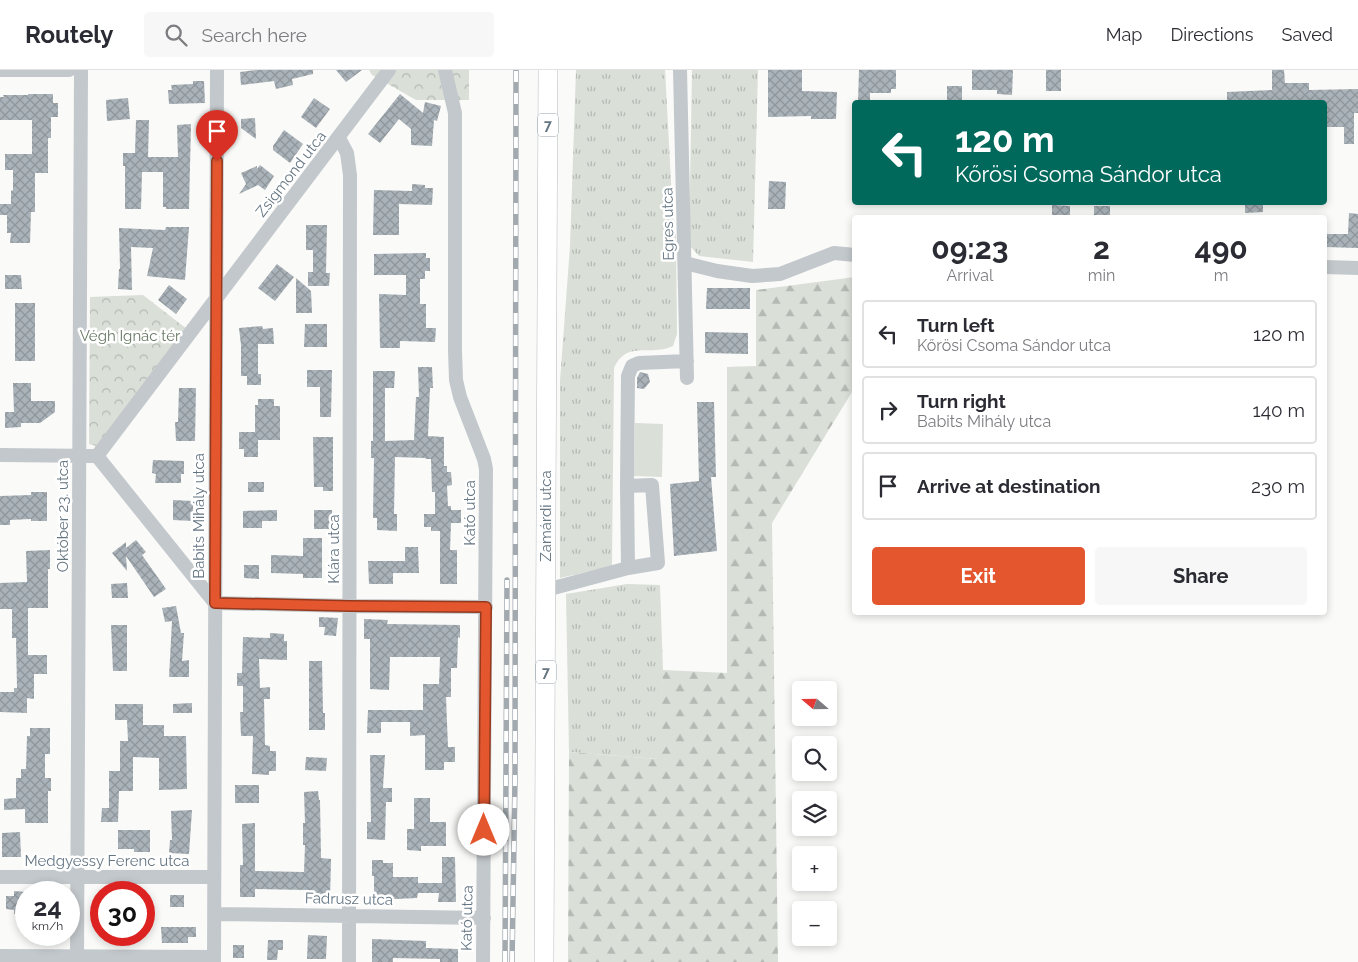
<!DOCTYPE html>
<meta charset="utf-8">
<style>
body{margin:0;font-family:Raleway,sans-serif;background:#f7f7f7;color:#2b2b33;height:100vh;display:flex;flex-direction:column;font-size:19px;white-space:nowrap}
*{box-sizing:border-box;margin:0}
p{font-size:16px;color:#7c7c81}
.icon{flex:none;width:28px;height:28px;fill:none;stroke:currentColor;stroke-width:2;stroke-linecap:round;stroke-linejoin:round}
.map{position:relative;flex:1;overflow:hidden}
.sheet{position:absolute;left:852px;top:145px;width:475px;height:400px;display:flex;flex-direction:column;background:#fff;border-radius:5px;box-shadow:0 2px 8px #0003}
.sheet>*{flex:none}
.guide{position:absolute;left:852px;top:30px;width:475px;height:105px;border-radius:5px;box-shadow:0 2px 8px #0003;background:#00695c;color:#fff;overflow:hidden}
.needle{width:32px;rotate:290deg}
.controls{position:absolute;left:792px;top:611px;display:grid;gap:10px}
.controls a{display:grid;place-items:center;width:45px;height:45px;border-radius:5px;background:#fff;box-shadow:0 2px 8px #0003;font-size:25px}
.speed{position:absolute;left:15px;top:811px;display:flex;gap:10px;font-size:25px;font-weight:700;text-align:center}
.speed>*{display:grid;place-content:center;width:65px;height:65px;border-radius:50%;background:#fff;box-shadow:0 2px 8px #0003;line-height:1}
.speed small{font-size:12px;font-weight:400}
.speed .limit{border:8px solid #d22;background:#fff;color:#111}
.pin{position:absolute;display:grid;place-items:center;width:42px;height:42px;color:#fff;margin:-51px -21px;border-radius:50% 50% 50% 0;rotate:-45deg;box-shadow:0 0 5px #0007}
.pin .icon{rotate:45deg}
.me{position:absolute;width:55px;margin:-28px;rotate:0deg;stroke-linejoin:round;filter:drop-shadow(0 0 4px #0008)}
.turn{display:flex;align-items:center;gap:18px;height:105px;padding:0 20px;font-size:22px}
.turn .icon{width:65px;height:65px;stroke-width:2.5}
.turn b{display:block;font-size:35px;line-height:42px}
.eta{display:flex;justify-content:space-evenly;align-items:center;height:85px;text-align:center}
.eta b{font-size:30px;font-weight:700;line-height:35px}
.button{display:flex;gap:10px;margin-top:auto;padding:10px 20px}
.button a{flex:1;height:58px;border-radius:5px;background:#e4572e;color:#fff;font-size:20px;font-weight:700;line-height:58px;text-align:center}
.button a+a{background:#f7f7f7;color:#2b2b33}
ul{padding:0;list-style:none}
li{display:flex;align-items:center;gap:15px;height:68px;margin:0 10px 8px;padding:0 10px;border:2px solid #e1e1e2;border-radius:5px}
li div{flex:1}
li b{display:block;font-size:19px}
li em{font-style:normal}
header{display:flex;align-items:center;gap:30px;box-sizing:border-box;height:70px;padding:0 25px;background:#fff;border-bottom:1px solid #e1e1e2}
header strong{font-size:24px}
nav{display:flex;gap:28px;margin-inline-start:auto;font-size:18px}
.search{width:350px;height:45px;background:#f7f7f7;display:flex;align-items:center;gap:12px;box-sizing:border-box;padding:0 18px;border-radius:5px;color:#7c7c81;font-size:19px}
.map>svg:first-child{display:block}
.grass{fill:url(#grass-tufts)}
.forest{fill:url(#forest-firs)}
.park{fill:url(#park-crowns)}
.pitch{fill:#dadfd7}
.building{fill:url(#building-cross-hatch)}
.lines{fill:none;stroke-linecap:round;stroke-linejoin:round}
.major-casing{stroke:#b5babe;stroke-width:20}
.minor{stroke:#c3c8cc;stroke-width:14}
.major{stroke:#fff;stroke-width:19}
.rail-casing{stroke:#a2aab0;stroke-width:5.5}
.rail{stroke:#fff;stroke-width:4;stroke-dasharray:11;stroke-linecap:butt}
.route-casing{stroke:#94391e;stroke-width:12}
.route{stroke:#e4572e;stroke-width:9}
.labels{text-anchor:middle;stroke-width:5;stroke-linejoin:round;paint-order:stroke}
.shield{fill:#fff;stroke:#939fa8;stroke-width:1}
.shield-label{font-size:14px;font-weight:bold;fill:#657683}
.street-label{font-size:15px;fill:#657683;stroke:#fff}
.park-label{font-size:15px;fill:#687a64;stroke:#fff}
</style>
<header>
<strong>Routely</strong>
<div class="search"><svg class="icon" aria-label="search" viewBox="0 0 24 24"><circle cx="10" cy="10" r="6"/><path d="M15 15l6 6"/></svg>Search here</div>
<nav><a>Map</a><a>Directions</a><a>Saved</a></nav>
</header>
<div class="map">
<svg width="1358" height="892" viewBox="0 0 1358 892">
<defs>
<pattern id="grass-tufts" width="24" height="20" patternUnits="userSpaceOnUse" patternTransform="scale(1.25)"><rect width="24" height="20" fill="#dadfd7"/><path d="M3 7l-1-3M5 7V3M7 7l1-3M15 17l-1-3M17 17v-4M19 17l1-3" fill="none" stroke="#b4b9b4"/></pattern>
<pattern id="forest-firs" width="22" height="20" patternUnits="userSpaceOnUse" patternTransform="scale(1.25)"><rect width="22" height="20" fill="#dadfd7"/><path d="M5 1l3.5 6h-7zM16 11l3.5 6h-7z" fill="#b4b9b4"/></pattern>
<pattern id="park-crowns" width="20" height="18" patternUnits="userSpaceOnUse" patternTransform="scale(1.25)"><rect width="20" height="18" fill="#dadfd7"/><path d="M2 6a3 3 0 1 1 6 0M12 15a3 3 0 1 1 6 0" fill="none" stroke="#b4b9b4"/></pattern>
<pattern id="building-cross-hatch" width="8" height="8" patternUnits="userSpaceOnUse" patternTransform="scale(1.25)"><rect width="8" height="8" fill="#aab3b9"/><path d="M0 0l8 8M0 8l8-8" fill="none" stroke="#8e969c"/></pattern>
</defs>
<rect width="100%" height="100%" fill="#fafaf8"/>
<!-- grass -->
<path class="grass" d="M576,0h89l8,148 3,18 1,98 -4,12c-23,11 -46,-7 -59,22l-2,198 -52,12v-197l10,-135z
M692,0h66l-5,192 -54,-6 -10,-11z
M627,514l33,1 3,85 -5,89 -89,-7 -3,-158z"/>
<!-- forest -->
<path class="forest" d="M855,207v110l-83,136 6,439h-210l1,-210 88,7 6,-89 64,3v-306l29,-1v-76z"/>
<!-- park -->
<path class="park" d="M369,0h100v30h-53l-44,-25z
M143,225l44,34 -91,117 -7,-2 1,-147z"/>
<!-- pitch -->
<path class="pitch" d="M635,353l28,1 -1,53 -28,-1z"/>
<!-- building -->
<path class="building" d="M257,0h56v4l-21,5 1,6 -17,4 -2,-8 -33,4 -1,-13z
M336,0h26l-16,12z
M768,0h34v21l35,1 -1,27h-25v-3l-43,1z
M859,0h37v19h-5v4h-21v9h-12z
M972,0h41l-1,25 -15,-1v-4h-25z
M1046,0h15v21h-15z
M1272,0h12l1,13h24v7l49,-1v24h-4v31h-10v-17h-19v-25h-30v-2l-68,2v-10l45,-2z
M193,11h11l1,22 -36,1 -1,-14h4l-1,-5 22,-1z
M947,16h15v16h-15z
M28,24h25v9h5v14h-7v21h-3v35h-13v39h-4l-1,31h-20l1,-10h-4v-18h-7v-11h11v-13l2,-1v-20h-8v-16h27v-34h-32v-23h4l-1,-2h25z
M400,24l23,19 2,-11 16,4 -4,15 -3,-1 -2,26 -21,-1v-16l-12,-10 -19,24 -12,-9z
M128,28l2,21 -23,2 -1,-21z
M314,28l16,11 -14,19 -15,-11z
M255,48l1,21 -15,-11v-9z
M136,50h13l-1,37h30l-1,-32 14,-1 -2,85h-23v-2h-3v-35h-21l-1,37h-16v-43h-2v-13h12z
M284,60l19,14 -13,19 -17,-13v-4z
M260,95l14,11 -9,14 -7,-5 -19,9 7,-10 -5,-11 16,-7v3z
M769,111l17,1 -1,27h-17z
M412,114l13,1v3h8l-1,17 -33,-1v31h-26l1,-45 38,1z
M1245,132h18v10l-18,1z
M1052,135l18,1v12h-18z
M1094,136h16v12h-16z
M1349,143l9,1v34l-33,-1v-13h23z
M306,155h21l-1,48h4l-1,13h-21v-14h5v-22h-7z
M166,157h23l-4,53 -38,-4 6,-28 -22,-1 1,43 -14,-1 1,-20h1l-1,-41 46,2z
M426,183v5h4v13h-5v8h-5v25h6v24h10l-1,14 -35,-1v7h-20l-1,-54 27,1v-20h-32v-21z
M277,194l17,13 -19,24 -17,-13z
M5,205h16l1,14h-17z
M296,208l15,13 1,22h-16z
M169,215l18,14 -11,15 -18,-14z
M707,218h43v21h-44z
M15,233h20v58h-20z
M305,254h22v23h-23z
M262,256l1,3 10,-1 1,16h-16v30h3v11h-14v-9h-6v-31l-2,-17z
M705,262l43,1v21l-43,-1z
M418,297h14l1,21h-3l-2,48 16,1v29h3v6h4l1,13 -5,1 1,20h3v4h10v13h-10l-1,27h7v34h-17v-53h-9v-4h-7v-13h11v-22h-3l-1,-33h-6l1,-1 -31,-1 -1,57h3v17l-20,-1v-12h-4l1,-60h-3v-17h2v-70h22l-1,17h-9v53l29,-1 2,-43h3z
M307,300h25l-1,47h-11v-30h-13z
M640,302l8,2 2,8 -6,7 -7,-1v-10z
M13,313h18v18h24v11l-15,11h-19v4l-16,1v-16h9z
M179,318h17l-1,53h-19l-1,-19h3z
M258,329h16v7h6v34h-22v17h-14v-8h-5v-17h16v-27h3z
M697,332h17l2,75h-5l6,74 -43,5 -4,-72 29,-3z
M313,367h20v54h-10v-4h-9z
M153,390l31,1v13h-3v9h-26l1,-9 -4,-1z
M248,412h16v10h-16z
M31,422h16v29h-16v-2l-21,1v5h-10v-29l31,-1z
M173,430l20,1v20l-20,-1z
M277,440v11h-15v7h-19v-17z
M314,440h18v19h-18z
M303,468h19v40h-19v-4l-32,-1v-18l32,1z
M136,470l10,12 -4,3 24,34 -12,8 -28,-41 1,15 -15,-18 14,-11v6z
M405,477h13l1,26h-26v11h-24l-1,-23h37z
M50,480v19h-2v39h-20v47h19v19h-13v25l-7,-1v15l-27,-1v-20h14v-4h3l-1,-50h-4v-29h-12v-26l27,-1 -1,-31z
M244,495h15v14l-15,-1z
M127,513l1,15h-16l-1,-14z
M176,536l5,27h3l-2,28 7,-1v17h-20l3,-56 -7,1 -3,-14z
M319,547l19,1 -2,18 -12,-1 1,-8h-6z
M364,549l24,1 -1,4 73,1v13l-2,-1 -1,31h-6v29h-5l2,50h7v15h-11v8h-19v-35l-15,1v-14h-29v11h-14l1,-23h55v-26h16l1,-27h-50l-1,33 -19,-1v-50h-6z
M111,555h16v46h-14z
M270,563l14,1v7h3v19l-28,-1 1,29 10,-1v12h-6l1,46 5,1v5h6v20h-7v4l-17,-1 1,-38h-12l-1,-24h3v-26h-6v-13h5l1,-36 27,1z
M309,591h13l1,52h2v17h-16z
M192,633v10h-19v-9z
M115,634h28v21h21v11h22l1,53 -28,1v-32l-26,-1v34h-14l-1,31h-17l1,-14h7v-37h11v-30h8l-1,-21h-12z
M30,658h20v26h-5v24h6v13h-3v32h-23v-14l-21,1v-11l12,-1v-20h5v-9h5l1,-33h3z
M370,685h15l-2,33h9v14h-6l-1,38 -18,-1v-17h4z
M306,687l21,1 -1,13 -21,-1z
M235,715h24v18h-24z
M318,721l1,9h1l1,58 10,1 -1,40h-24v-9l-51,-1v8h-15v-32h3l-1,-41 13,-1v48l49,1 1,-27h-2v-22h2l-1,-31z
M414,728h16v24h16v24h-25v5l-14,-1v-21h7z
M192,740l-3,44 -20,-1 1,-13h2l-1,-29z
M118,760h32v22h-16v-3h-16z
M20,762l1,25h-19v-24z
M442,787h13l1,45h-18l1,-9h-21l-1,5 -43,2v-24h-2v-16h11v3h10v14h25v6h24z
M14,821l12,1v22h-12v-4l-8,-1v-13h8z
M170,825h14v12h-14z
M161,857h35v10h-8v6h-26z
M308,865l19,1 -1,23h-19z
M372,869l54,2v7l32,1v13h-18v-3l-47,-1v4h-21z
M268,870h15v10h-5l-1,10h-10z
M233,875h11v13h-11z"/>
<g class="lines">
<!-- major casing -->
<g class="major-casing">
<path id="major" d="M544,892l4,-892"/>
</g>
<!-- minor -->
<path class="minor" d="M0,0h69
M445,0l10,43v237l1,30 4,17 24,62 2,10 -3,493
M680,0l7,308
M339,68l8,15 3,22 -1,787
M685,193l32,8 35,5 28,-2 54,-21 21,2
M1325,197l33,1
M0,385l97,1 292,-386
M97,386l118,147 135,3 136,1
M627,416l1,-110 4,-10 7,-3 48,-2
M546,520l82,-22 30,-5 -6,-78 -25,1 1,82
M0,807h213
M214,844l270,4
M0,886l214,1
M77,892l4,-892
M214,892l3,-892"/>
<!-- major -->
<use href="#major" class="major"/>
<!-- rail casing -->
<g class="rail-casing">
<path id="rail" d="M505,892l2,-382
M512,892l3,-183 1,-709"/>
</g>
<!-- rail -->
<use href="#rail" class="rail"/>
</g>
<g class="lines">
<!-- route casing -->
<g class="route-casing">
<path id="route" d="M217,91l-2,442 135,3 136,1 -2,223"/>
</g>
<!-- route -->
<use href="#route" class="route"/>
</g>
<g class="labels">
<!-- shield labels -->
<g class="shield">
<rect x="538" y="43.5" width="20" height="23" rx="4"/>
<rect x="536" y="590.5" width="20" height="23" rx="4"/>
</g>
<g class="shield-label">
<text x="548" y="60">7</text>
<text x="546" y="607">7</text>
</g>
<!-- street labels -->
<g class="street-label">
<text transform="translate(291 104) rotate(-52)" y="5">Zsigmond utca</text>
<text transform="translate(668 154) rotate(-91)" y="5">Egres utca</text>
<text transform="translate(470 443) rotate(-90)" y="5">Kató utca</text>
<text transform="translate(63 446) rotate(-90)" y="5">Október 23. utca</text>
<text transform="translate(199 446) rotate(-90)" y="5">Babits Mihály utca</text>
<text transform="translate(546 446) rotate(-90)" y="5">Zamárdi utca</text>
<text transform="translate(334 479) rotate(-90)" y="5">Klára utca</text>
<text x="107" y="796">Medgyessy Ferenc utca</text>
<text transform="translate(349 829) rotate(1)" y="5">Fadrusz utca</text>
<text transform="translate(467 848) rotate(-89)" y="5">Kató utca</text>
</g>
<!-- park labels -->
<g class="park-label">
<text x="130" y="271">Végh Ignác tér</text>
</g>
</g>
</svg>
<div class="controls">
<a><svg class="needle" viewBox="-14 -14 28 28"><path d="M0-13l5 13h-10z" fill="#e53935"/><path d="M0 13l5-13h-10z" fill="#7c7c81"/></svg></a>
<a><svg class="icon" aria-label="search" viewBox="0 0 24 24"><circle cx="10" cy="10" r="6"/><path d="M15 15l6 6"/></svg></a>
<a><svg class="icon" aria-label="layers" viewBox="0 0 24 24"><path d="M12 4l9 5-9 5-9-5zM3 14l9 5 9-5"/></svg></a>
<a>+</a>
<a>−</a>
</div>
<div class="speed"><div>24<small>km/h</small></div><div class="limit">30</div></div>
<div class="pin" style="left:217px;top:91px;background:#d93025"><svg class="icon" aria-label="arrive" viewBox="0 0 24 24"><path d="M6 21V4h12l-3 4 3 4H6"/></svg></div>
<svg class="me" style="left:484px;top:760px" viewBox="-20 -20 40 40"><circle r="19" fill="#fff"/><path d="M0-13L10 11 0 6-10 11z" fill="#e4572e"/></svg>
<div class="guide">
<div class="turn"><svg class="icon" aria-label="left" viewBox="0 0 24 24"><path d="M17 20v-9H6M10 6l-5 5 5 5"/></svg><div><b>120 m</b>Kőrösi Csoma Sándor utca</div></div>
</div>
<section class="sheet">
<div class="eta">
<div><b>09:23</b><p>Arrival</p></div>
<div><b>2</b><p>min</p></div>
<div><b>490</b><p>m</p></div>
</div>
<ul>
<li><svg class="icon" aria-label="left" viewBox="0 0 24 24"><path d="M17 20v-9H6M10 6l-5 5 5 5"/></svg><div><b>Turn left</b><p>Kőrösi Csoma Sándor utca</p></div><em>120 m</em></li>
<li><svg class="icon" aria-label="right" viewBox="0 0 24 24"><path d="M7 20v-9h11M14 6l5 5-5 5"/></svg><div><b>Turn right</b><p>Babits Mihály utca</p></div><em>140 m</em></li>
<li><svg class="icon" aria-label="arrive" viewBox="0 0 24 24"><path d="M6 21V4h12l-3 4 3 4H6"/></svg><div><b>Arrive at destination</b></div><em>230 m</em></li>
</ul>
<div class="button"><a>Exit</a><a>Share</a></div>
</section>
</div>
